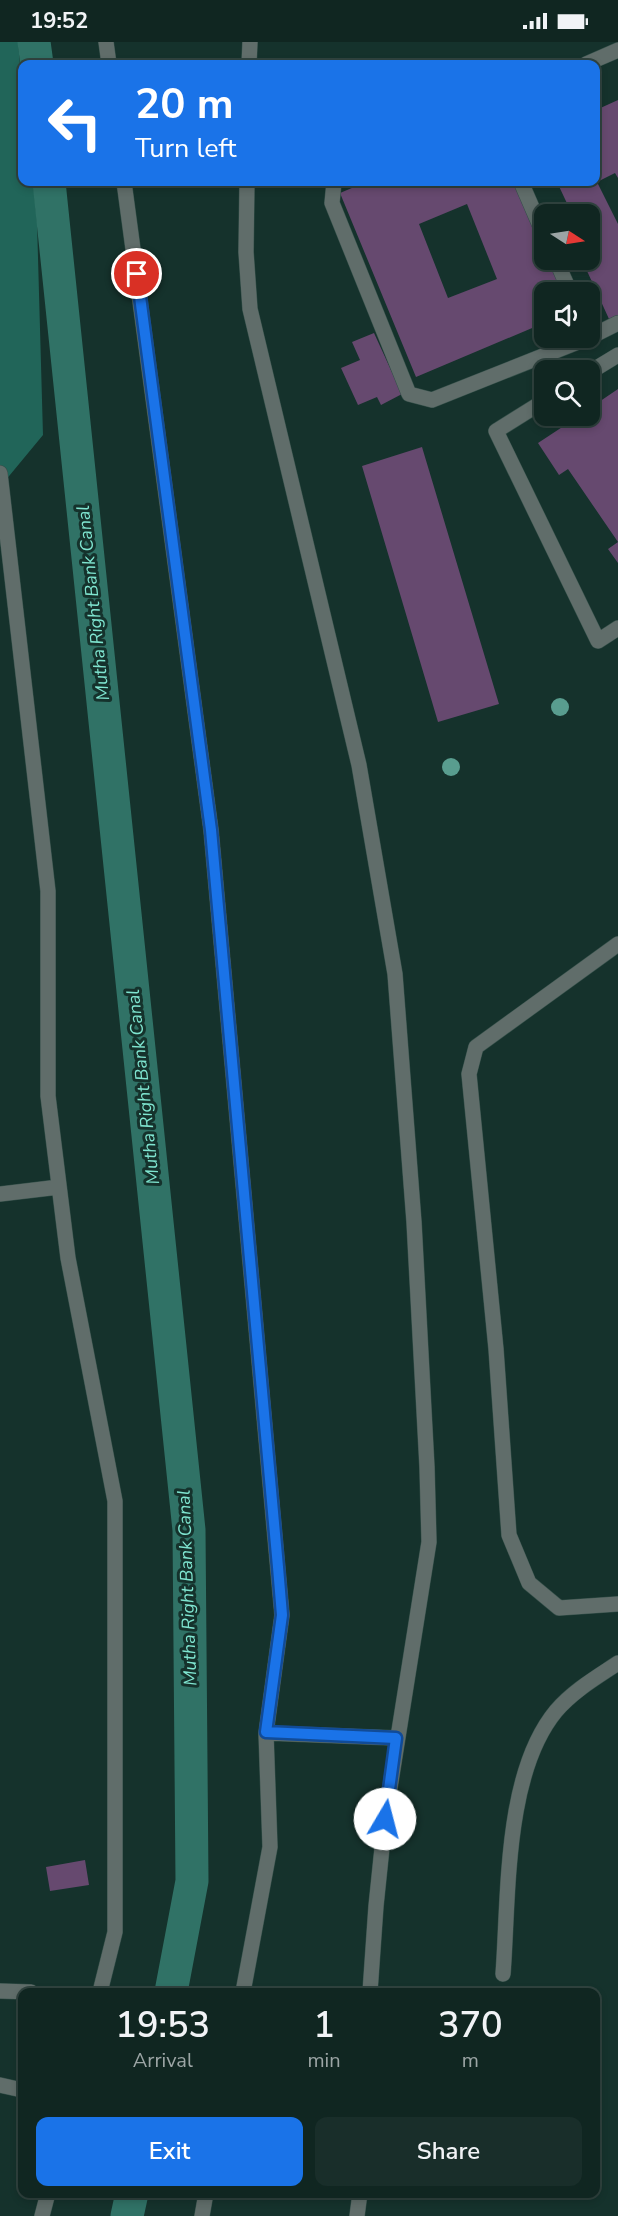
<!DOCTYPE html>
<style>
body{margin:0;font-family:"Nunito Sans",sans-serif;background:#192e2a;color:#f1f3f6;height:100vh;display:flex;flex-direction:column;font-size:22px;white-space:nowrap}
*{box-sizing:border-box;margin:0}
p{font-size:20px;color:#9ca5a5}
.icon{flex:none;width:33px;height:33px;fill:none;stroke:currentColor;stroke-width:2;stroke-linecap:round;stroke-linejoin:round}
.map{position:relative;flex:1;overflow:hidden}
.side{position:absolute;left:18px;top:1946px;width:582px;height:210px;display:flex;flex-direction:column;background:#102621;border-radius:12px;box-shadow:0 3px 9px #0003,0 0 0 2px #30433f}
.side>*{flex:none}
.top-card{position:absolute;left:18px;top:18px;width:582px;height:126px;border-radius:12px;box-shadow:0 3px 9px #0003,0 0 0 2px #30433f;background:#1a73e8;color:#fff;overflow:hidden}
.needle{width:39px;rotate:102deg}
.fabs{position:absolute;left:534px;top:162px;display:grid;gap:12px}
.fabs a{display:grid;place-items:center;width:66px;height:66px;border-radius:12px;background:#102621;box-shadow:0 3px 9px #0003,0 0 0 2px #30433f;font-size:30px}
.pin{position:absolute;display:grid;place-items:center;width:51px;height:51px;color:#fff;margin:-26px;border:3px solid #fff;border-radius:50%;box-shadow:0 2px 6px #0007}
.me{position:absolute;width:66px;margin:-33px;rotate:8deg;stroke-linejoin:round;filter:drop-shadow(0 0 4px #0008)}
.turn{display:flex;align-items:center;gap:21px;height:126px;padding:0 18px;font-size:27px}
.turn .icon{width:78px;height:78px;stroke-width:2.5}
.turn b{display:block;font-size:42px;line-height:51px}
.eta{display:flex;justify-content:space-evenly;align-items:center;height:102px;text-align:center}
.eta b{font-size:36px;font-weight:600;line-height:42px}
.primary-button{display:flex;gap:12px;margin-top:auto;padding:12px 18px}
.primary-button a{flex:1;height:69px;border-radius:12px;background:#1a73e8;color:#fff;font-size:24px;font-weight:600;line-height:69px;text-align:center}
.primary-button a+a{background:#192e2a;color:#f1f3f6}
.status{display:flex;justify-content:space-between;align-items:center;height:42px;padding:0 30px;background:#102621;direction:ltr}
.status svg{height:16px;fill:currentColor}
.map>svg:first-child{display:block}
.forest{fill:#216559}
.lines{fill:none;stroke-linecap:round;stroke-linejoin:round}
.canal{stroke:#307266;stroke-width:33}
.building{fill:#66496f;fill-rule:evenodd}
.lane-casing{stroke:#35504a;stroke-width:16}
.street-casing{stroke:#35504a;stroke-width:16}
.lane{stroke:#606d6a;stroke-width:15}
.street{stroke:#606d6a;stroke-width:15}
.tree{fill:#599d8f}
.route-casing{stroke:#114b97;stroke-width:15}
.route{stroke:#1a73e8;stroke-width:10}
.labels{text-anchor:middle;stroke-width:6;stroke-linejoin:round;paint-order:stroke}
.water-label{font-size:18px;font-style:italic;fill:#7fe5d0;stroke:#15322c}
</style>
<div class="status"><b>19:52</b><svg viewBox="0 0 49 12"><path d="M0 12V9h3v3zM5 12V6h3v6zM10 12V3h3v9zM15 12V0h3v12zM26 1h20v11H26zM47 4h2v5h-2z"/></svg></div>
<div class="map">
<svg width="618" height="2174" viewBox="0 0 618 2174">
<rect width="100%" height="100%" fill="#15322c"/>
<!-- forest -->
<path class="forest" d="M0,0h18l4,45v95h11l4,40 6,213 -43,52z"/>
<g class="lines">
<!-- canal -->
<path class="canal" d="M34,0l3,22
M49,140l140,1348 3,351 -21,111
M127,2174l5,-23"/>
</g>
<!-- building -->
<path class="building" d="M618,58v78l-3,-5 -18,9 21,42v91l-9,4 -27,-59h8v-46h-18l-15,-32h39v-72z
M366,140h151l27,65v13h6l13,32h-19v31l-128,54 -76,-184zM467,162l30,75 -49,19 -29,-74z
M374,291l28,61 -21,11 -4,-8 -19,8 -17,-37 19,-8 -8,-18z
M618,347v174l-10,-14 10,-7 -50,-73 -9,6 -21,-32 41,-27h11v-8z
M422,405l77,257 -61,18 -76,-256z
M85,1818l4,25 -39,6 -4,-24z"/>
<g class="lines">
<!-- lane casing -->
<g class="lane-casing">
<path id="lane" d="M586,22l32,-14
M334,140l-2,21 77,191 23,6 156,-62
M521,140l23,53
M556,218l14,32
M590,295l28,-14
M590,330l28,-17
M544,359l-48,30 102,210 20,-13
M618,902l-142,103 -7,27 27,275 13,186 20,48 30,25 59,-4
M503,1932c6,-79 1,-200 53,-263 17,-20 41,-34 62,-48"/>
</g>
<!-- street casing -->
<g class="street-casing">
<path id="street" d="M106,0l3,22
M249,22l1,-22
M124,140l87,648 71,785 -16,118 4,114 -27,145
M247,140l-1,70 4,57 109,456 36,209 19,248 13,245 2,75 -44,277 -9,87 -6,86
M0,431l48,418v205l20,162 47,243v431l-15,60
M0,1152l59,-7
M266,1691l130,5
M0,1949l31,1
M0,2043l22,5
M42,2174l6,-23
M202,2174l4,-23
M357,2174l3,-23"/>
</g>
<!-- lane -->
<use href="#lane" class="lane"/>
<!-- street -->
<use href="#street" class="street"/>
</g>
<!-- trees -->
<g class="tree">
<circle cx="560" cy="665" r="9"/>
<circle cx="451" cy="725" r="9"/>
</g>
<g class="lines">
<!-- route casing -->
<g class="route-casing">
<path id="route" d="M137,232l74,556 67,737 4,48 -16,117 130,6 -11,81"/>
</g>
<!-- route -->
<use href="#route" class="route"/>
</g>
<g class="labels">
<!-- water labels -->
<g class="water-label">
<text transform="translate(93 561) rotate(-96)" y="6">Mutha Right Bank Canal</text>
<text transform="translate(143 1045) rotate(-96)" y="6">Mutha Right Bank Canal</text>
<text transform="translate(187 1546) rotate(-92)" y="6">Mutha Right Bank Canal</text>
</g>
</g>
</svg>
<div class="fabs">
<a><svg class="needle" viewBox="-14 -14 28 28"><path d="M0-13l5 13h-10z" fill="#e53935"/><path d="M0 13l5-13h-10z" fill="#9ca5a5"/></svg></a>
<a><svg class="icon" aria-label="sound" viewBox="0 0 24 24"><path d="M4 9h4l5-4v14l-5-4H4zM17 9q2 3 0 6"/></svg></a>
<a><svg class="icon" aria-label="search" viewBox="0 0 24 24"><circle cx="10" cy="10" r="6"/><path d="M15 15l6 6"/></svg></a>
</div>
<div class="pin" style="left:137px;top:232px;background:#d93025"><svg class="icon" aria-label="arrive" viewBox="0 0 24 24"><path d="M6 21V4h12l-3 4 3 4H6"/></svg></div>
<svg class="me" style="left:385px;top:1777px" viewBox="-20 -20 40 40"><circle r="19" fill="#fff"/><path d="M0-13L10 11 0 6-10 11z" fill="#1a73e8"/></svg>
<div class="top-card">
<div class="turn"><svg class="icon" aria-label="left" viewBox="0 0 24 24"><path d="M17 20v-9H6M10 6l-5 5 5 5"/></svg><div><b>20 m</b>Turn left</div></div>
</div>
<section class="side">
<div class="eta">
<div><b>19:53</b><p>Arrival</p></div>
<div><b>1</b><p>min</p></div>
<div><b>370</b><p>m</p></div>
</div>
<div class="primary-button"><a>Exit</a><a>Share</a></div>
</section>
</div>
